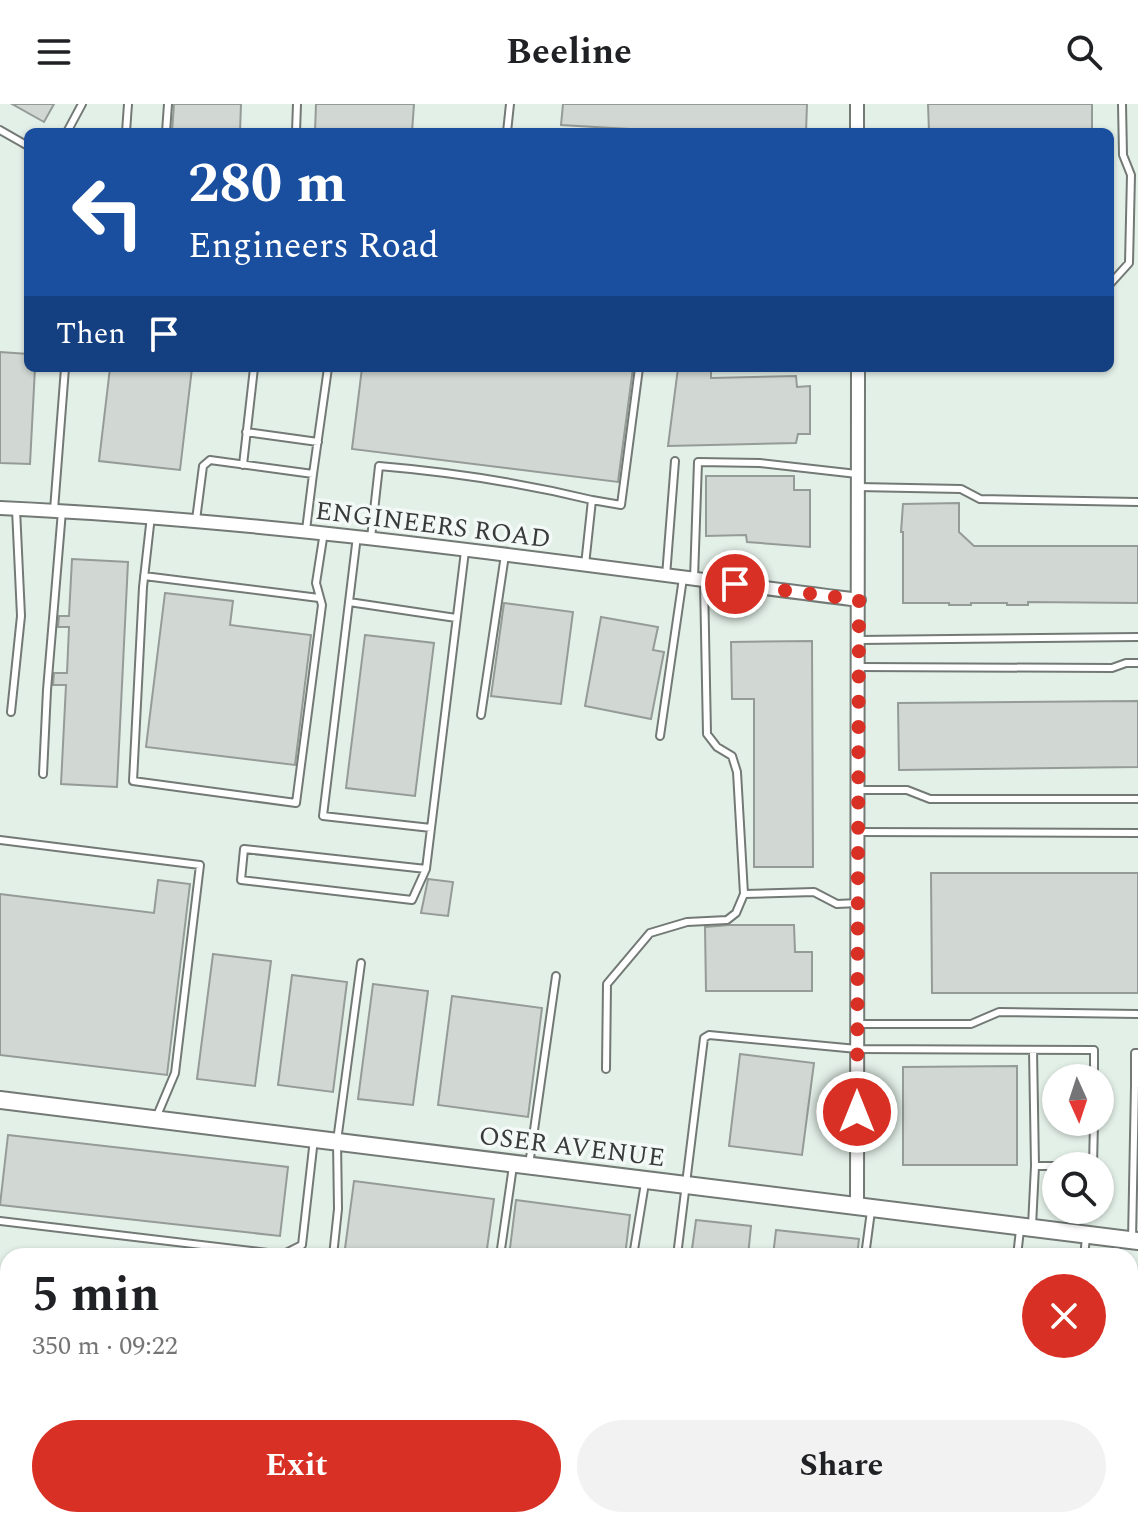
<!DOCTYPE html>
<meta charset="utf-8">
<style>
body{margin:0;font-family:Spectral,serif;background:#f2f2f2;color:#202124;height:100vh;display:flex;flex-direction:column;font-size:30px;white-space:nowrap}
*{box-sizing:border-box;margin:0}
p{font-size:26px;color:#757577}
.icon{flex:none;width:44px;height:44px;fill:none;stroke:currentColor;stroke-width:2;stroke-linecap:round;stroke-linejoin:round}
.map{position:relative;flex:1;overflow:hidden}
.drawer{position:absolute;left:0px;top:1144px;width:1138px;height:280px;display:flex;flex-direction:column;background:#fff;border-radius:24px 24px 0 0;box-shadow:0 2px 6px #0004}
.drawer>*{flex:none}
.hud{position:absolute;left:24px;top:24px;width:1090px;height:244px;border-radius:12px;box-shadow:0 2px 6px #0004;background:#1a4fa0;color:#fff;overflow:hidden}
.needle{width:52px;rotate:177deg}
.buttons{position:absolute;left:1042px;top:960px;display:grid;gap:16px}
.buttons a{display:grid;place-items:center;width:72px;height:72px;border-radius:50%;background:#fff;box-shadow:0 2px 6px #0004;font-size:40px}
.pin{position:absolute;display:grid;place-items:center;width:68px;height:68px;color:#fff;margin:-34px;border:4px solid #fff;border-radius:50%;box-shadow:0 2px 8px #0007}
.me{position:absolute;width:88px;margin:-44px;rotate:0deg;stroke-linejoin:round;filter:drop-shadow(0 0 6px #0008)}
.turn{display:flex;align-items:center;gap:28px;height:168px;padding:0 32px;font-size:36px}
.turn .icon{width:104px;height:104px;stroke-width:2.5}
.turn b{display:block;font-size:56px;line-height:68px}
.then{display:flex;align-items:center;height:76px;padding:0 32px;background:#0003;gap:16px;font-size:30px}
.round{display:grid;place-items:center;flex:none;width:84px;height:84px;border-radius:42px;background:#f2f2f2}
.summary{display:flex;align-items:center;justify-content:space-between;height:136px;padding:0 32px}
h1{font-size:48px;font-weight:700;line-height:60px}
.button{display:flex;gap:16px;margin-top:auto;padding:16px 32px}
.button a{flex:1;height:92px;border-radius:48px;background:#d93025;color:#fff;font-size:32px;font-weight:700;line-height:92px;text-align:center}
.button a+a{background:#f2f2f2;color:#202124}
header{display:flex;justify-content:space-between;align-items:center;height:104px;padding:0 32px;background:#fff;font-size:36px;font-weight:700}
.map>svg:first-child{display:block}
.built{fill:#e3f0e8;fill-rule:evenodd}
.forest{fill:#6cdaa4}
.building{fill:#d1d7d3;stroke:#959b97;stroke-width:2}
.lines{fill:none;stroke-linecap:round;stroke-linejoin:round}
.service-casing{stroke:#737975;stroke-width:10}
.minor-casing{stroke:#737975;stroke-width:16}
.tertiary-casing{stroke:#737975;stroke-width:20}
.service{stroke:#fff;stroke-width:6}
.minor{stroke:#fff;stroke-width:12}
.tertiary{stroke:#fff;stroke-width:16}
.route{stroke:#d93025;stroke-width:14;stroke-dasharray:0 25.2}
.labels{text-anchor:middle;stroke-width:7;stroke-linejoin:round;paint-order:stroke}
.street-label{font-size:26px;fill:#383b39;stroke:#f3f9f6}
</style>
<header><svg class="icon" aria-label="menu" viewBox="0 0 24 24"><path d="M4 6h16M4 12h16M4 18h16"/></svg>Beeline<svg class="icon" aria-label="search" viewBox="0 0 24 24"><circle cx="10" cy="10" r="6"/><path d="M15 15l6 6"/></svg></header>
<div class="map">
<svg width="1138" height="1424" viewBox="0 0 1138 1424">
<rect width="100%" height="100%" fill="#f3f9f6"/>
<!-- built -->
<path class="built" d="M0,0h1138v1424h-201l-59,-8h252v-264h-1122v146l-8,-1zM28,28h1082v236h-1082zM1056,974h44v44h-44zM1056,1062h44v44h-44z"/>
<!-- forest -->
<path class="forest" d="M0,1267l8,1v57l-8,-1z
M1130,1394l8,1v29h-147l-62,-8h201z
M599,1416h226l-30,8h-106l-11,-5 -2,5h-72z"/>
<!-- building -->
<path class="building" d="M12,0h42l-10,18z
M174,0h67l-1,28h-68z
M316,0h98l-2,28h-97z
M563,0h244l-1,28h-125l-120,-7z
M928,0h164v28h-163z
M0,248l28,2v14h7l-5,96 -30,-1z
M110,264h82l-12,102 -81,-9z
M362,264h271l-15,114 -266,-33z
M678,264h33v10l85,-2 1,11 13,-1v48h-12l-2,9 -128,3z
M706,372h88v14h16v57l-63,-5 -1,-7 -40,1z
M959,399v29l15,14h164v57l-110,-1v3h-21v-2h-36v2h-22v-2h-46v-71h-2l2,-28z
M72,455l56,3 -11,225 -56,-3 5,-99h-13l1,-12h13l2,-46h-11l1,-11h10z
M165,489l68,8 -3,24 81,10 -16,130 -149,-18z
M504,499l69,9 -12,92 -70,-8z
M601,513l57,10 -5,23 11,2 -13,67 -66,-13z
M365,531l69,8 -19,153 -69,-8z
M812,537l1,226h-59v-168h-22l-1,-57z
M1138,597v66l-239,3 -1,-67z
M931,769h207v120h-206z
M428,775l25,3 -5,34 -27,-3z
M158,776l32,4 -23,191 -167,-20v-161l154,19z
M729,821h65l1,27h17v39h-106l-1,-64z
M213,850l58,7 -16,125 -58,-7z
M292,871l55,7 -14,110 -55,-7z
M373,880l55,7 -15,114 -55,-6z
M452,892l90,12 -14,109 -90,-12z
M740,950l74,9 -12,92 -73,-9z
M1017,962v99h-114v-98z
M8,1031l280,32 -8,69 -280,-31z
M354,1077l140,18 -8,57h-142z
M516,1096l114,15 -5,41h-116z
M696,1116l55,6 -3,30h-57z
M776,1126l83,9 -2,17h-84z"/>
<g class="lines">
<!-- service casing -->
<g class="service-casing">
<path id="service" d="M0,26l28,16
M67,28l15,-28
M126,28l2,-28
M166,28l2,-28
M296,28l1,-28
M507,28l3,-28
M1110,180l19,-21 2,-88 -8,-20 -1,-51
M246,328l72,10
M243,361l11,-97
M313,370l15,-106
M858,383l103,2 19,10 158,3
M54,406l11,-142
M151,412l-8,71 -10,194 163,22 26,-198 -6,-22 8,-51
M196,416l7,-54 7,-6 103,14 -7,56
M357,432l-34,280 108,12
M371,434l8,-72c72,6 143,17 213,34
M585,461l7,-65 29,5 18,-137
M144,472l175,22
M666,472l9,-115
M694,475l4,-117 62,1 97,11
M704,477l3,153 10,13 15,9 5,16 7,122 70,-2 23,12 21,-1
M349,498l107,16
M859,536l279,-3
M859,563l253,1 14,-5h12
M11,608l10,-96 -5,-107
M481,611l24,-160
M660,632l23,-158
M43,670l4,-84 15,-179
M858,686h49l23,9h208
M858,728l280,1
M0,736l200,25 -25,208 -19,45
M426,765l-182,-20 -3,31 171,20 14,-31 39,-318
M857,920h114l28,-12 139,2
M1033,946l2,116
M606,965l1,-85 43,-51 37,-11 40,-2 9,-7 8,-19
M1135,981v-32h3
M529,1061l27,-189
M1093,1062l1,-44
M0,1117l268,32h18l16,-8 12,-106
M1032,1122l3,-60h21
M1132,1136l3,-155 3,-1
M333,1152l5,-47 -1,-68 24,-178
M500,1152l13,-90
M633,1152l12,-73
M677,1152l27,-218 5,-3 148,14 237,1v28
M865,1152l6,-45
M1017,1152l3,-26
M1084,1152l2,-18
M1130,1325l6,1"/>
</g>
<!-- minor casing -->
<g class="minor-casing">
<path id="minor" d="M857,0v28
M0,404c288,13 573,56 859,92
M857,1102l1,-838"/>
</g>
<!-- tertiary casing -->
<g class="tertiary-casing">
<path id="tertiary" d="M0,996l1138,141"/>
</g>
<!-- service -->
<use href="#service" class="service"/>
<!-- minor -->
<use href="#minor" class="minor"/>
<!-- tertiary -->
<use href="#tertiary" class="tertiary"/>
</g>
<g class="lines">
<!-- route -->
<path class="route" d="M735,480l124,16 -2,512"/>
</g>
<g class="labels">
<!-- street labels -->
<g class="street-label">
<text transform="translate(433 420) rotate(7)" y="9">ENGINEERS ROAD</text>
<text transform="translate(572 1042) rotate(7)" y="9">OSER AVENUE</text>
</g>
</g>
</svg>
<div class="buttons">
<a><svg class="needle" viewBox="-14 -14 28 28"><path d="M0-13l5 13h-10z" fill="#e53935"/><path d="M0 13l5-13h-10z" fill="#757577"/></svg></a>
<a><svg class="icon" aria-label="search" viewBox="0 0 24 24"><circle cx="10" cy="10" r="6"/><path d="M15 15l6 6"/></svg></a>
</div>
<div class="pin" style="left:735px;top:480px;background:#d93025"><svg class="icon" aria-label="arrive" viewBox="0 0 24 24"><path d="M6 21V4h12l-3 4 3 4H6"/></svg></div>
<svg class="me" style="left:857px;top:1008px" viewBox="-20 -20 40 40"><circle r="17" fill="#d93025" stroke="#fff" stroke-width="3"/><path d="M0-11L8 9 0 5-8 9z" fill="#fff"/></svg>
<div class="hud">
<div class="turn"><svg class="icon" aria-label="left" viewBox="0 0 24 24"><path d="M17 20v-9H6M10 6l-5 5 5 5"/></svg><div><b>280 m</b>Engineers Road</div></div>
<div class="then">Then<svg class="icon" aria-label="arrive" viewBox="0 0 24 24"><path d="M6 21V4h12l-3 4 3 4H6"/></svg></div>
</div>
<section class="drawer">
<div class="summary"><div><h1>5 min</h1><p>350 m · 09:22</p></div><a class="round" style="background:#d93025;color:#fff"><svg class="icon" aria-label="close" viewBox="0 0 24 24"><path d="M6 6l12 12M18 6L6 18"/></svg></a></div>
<div class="button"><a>Exit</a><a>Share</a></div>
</section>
</div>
